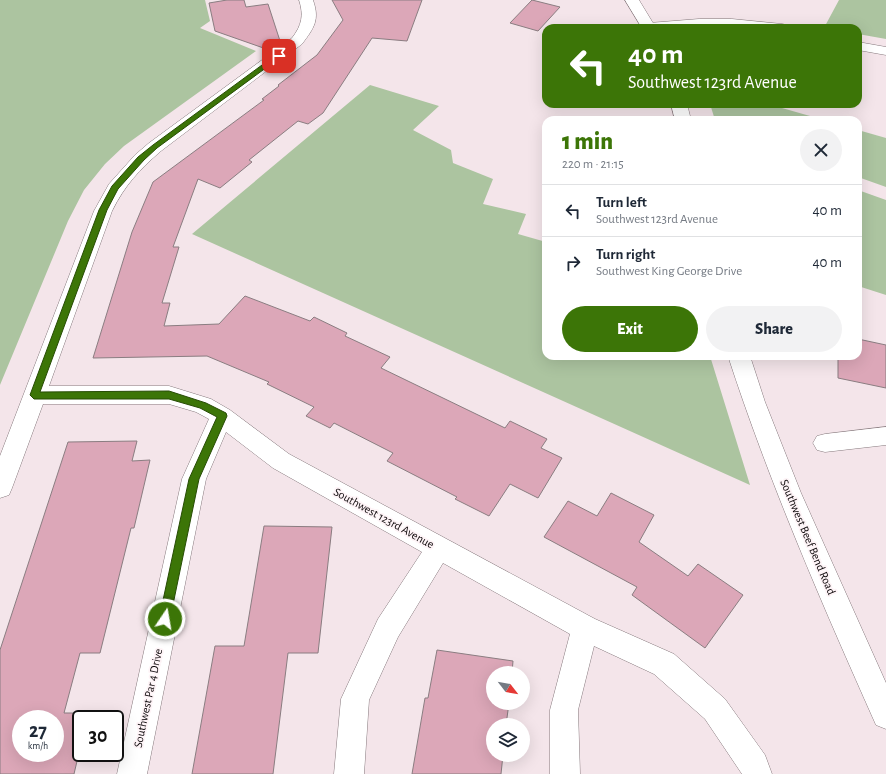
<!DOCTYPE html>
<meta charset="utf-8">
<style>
body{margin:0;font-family:"Alegreya Sans",sans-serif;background:#f2f2f3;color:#1f2937;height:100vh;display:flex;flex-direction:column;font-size:15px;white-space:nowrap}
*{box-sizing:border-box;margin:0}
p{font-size:13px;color:#747a83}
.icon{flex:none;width:22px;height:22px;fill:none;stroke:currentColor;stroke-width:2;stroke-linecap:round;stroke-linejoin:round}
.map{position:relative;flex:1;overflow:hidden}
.panel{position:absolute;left:542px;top:116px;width:320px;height:244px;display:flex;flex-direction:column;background:#fff;border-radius:12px;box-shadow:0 4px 16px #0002}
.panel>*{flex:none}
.hud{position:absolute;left:542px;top:24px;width:320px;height:84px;border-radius:12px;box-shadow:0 4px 16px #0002;background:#3c7507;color:#fff;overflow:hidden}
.needle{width:26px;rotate:121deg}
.tools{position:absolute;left:486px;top:666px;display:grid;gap:8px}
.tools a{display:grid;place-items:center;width:44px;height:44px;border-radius:50%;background:#fff;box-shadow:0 4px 16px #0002;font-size:20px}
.speed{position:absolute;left:12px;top:710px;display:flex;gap:8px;font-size:20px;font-weight:700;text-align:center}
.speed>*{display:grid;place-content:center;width:52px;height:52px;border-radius:50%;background:#fff;box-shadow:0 4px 16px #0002;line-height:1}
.speed small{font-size:10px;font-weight:400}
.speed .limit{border:2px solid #111;border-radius:6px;background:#fff;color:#111}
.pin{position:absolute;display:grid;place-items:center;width:34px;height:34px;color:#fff;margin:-17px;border-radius:8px;box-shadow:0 2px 6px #0006}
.me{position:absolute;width:44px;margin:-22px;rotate:12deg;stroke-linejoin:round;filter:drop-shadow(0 0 3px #0008)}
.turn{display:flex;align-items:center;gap:14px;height:84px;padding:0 20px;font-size:18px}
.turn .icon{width:52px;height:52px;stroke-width:2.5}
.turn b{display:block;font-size:28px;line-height:34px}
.round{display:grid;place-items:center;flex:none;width:42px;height:42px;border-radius:21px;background:#f2f2f3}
.headline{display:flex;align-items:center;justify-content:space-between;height:68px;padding:0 20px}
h1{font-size:24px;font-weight:800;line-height:30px;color:#3c7507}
.cta{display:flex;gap:8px;margin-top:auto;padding:8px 20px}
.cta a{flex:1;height:46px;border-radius:24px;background:#3c7507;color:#fff;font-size:16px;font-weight:800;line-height:46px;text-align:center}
.cta a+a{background:#f2f2f3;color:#1f2937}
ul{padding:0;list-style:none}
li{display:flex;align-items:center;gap:12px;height:52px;padding:0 20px;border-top:1px solid #e0e1e3}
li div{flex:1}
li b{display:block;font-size:15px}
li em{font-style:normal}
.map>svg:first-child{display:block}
.green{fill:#acc4a0}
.building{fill:#dca7b8;stroke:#8a7d81;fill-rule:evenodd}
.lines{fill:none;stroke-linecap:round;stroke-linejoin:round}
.minor-casing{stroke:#86797d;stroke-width:1}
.major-casing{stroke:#86797d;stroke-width:1}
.minor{fill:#fff;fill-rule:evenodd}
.major{fill:#fff;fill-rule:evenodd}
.route{fill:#3c7507;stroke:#274c05}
.labels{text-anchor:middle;stroke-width:3.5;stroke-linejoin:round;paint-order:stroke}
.street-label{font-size:12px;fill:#0f0a0c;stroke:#fef4f7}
</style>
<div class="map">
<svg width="886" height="774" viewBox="0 0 886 774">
<rect width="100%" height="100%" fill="#f4e5ea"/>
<!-- green -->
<path class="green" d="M0,0h205l5,21 -10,7 56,23 -132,95 -19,18 -21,26 -16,31 -68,164z
M839,0h47v39l-28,-5v-6h-25l-8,-2z
M370,85l69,21 -26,24 38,20 2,13 40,16 -10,25 43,10 -8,20 28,8v114h164l40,129 -558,-251z
M710,104h58l56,16h-109z
M858,130l28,8v49l-28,-10z
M858,190l28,10v95l-28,-9z"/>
<!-- building -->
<path class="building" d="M227,0h17l2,7 22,-3 13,40 -9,7 -57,-20 -6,-28z
M332,0h90l-15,41 -35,-3 -49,75 -15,11 -10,-3 -49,39 3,2 -32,26 -22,-9 -25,68h6l-17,56h8l-6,23 55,-2 26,-28 65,25 4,-4 33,16 -2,3 45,21 -9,11 124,60 5,-7 37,18 -6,9 21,10 -24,40 -28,-14 -21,32 -34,-17 2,-2 -70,-36 6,-8 -59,-30 -4,5 -24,-12 8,-9 -47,-23 2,-2 -62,-26 -114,2 39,-126 21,-50 111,-82 -2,-1 17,-13 -1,-1 39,-30 26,-35z
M532,0l28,7 -22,24 -28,-8z
M858,339l28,6v43l-48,-10v-22h20z
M137,441l-5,20 18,-1 -16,68h-3l-31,125h-20l-16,60h17v31l-7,30h-74v-124l68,-208zM21,719h34v34h-34z
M611,493l43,22 -15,27 49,34 10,-12 45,31 -38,53 -73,-53 5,-8 -93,-50 24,-36 29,15z
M264,526l68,1 -14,126h-30l-15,121h-81l23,-128h29z
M437,650l76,11 -1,12h-19v30h16l-3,22h-13v30h10l-2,19h-89l13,-76h3z"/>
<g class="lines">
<!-- minor casing -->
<g class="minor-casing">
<path id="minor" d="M299,0h14c7,20 1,28 -11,44l-141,107c-22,19 -36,34 -49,60l-63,175h120l42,13 19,11 59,44 306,165 79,35 51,45 40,56 7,19h-30l-37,-55 -51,-45 -60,-28 -16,64 2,64h-30v-64l20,-76 -127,-71 -45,74 -29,63 -5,74h-30l7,-75 37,-80 44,-67 -149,-84 -47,-36 -20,47 -59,295h-30l65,-295 27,-60 -13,-7 -27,-8h-126l-31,84 -3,7 -9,3v-42l94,-245 15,-27 26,-29 14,-12 143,-105c10,-13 12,-23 7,-38z
M732,19l50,5 5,1 2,3 -147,-1 2,-3 5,-1 50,-4z
M858,42l28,5v8l-28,-5z
M886,427v18l-61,7 -8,-2 -4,-7 4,-7 8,-2z"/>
</g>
<!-- major casing -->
<g class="major-casing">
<path id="major" d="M625,0h14l17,28h-14z
M671,104h16l4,16h-16z
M728,356h22l15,46 36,91 85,190v46l-10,-4c-54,-121 -107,-243 -148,-369z"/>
</g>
<!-- minor -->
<use href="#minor" class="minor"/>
<!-- major -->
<use href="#major" class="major"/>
</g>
<!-- route -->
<path class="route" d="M277,54l5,2 -125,92 -13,12 -26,29 -11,21 -67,182 129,-1 37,12 20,10 1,3 -28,63 -29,140 -1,3 -4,2 -4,-2 -2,-3 30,-140 28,-62 -17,-9 -31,-9h-135l-4,-4 69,-185 13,-24 26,-29 15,-12z"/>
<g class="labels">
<!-- street labels -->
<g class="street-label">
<text transform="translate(384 518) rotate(29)" y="4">Southwest 123rd Avenue</text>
<text transform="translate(808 537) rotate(67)" y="4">Southwest Beef Bend Road</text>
<text transform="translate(148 698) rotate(-78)" y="4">Southwest Par 4 Drive</text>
</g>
</g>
</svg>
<div class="tools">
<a><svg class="needle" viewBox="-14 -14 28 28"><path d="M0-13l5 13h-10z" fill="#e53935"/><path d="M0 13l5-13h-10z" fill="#747a83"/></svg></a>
<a><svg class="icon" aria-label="layers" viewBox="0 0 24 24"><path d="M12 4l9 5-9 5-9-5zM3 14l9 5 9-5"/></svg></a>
</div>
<div class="speed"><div>27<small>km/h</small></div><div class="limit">30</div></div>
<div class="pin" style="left:279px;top:56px;background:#d93025"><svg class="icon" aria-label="arrive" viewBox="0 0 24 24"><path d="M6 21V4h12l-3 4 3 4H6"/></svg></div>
<svg class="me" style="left:165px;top:619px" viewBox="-20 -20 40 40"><circle r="17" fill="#3c7507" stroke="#fff" stroke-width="3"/><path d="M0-11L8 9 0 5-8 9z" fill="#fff"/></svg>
<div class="hud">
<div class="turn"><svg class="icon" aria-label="left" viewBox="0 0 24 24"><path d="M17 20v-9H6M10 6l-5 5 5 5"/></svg><div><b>40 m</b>Southwest 123rd Avenue</div></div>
</div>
<section class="panel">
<div class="headline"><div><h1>1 min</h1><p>220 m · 21:15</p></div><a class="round"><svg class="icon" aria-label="close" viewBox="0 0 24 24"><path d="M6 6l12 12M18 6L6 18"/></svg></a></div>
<ul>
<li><svg class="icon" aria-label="left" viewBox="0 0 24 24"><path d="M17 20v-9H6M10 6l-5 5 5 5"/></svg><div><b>Turn left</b><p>Southwest 123rd Avenue</p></div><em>40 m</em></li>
<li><svg class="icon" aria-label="right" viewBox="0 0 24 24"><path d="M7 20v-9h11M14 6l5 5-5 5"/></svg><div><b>Turn right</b><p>Southwest King George Drive</p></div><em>40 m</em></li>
</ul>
<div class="cta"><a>Exit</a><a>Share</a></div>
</section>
</div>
